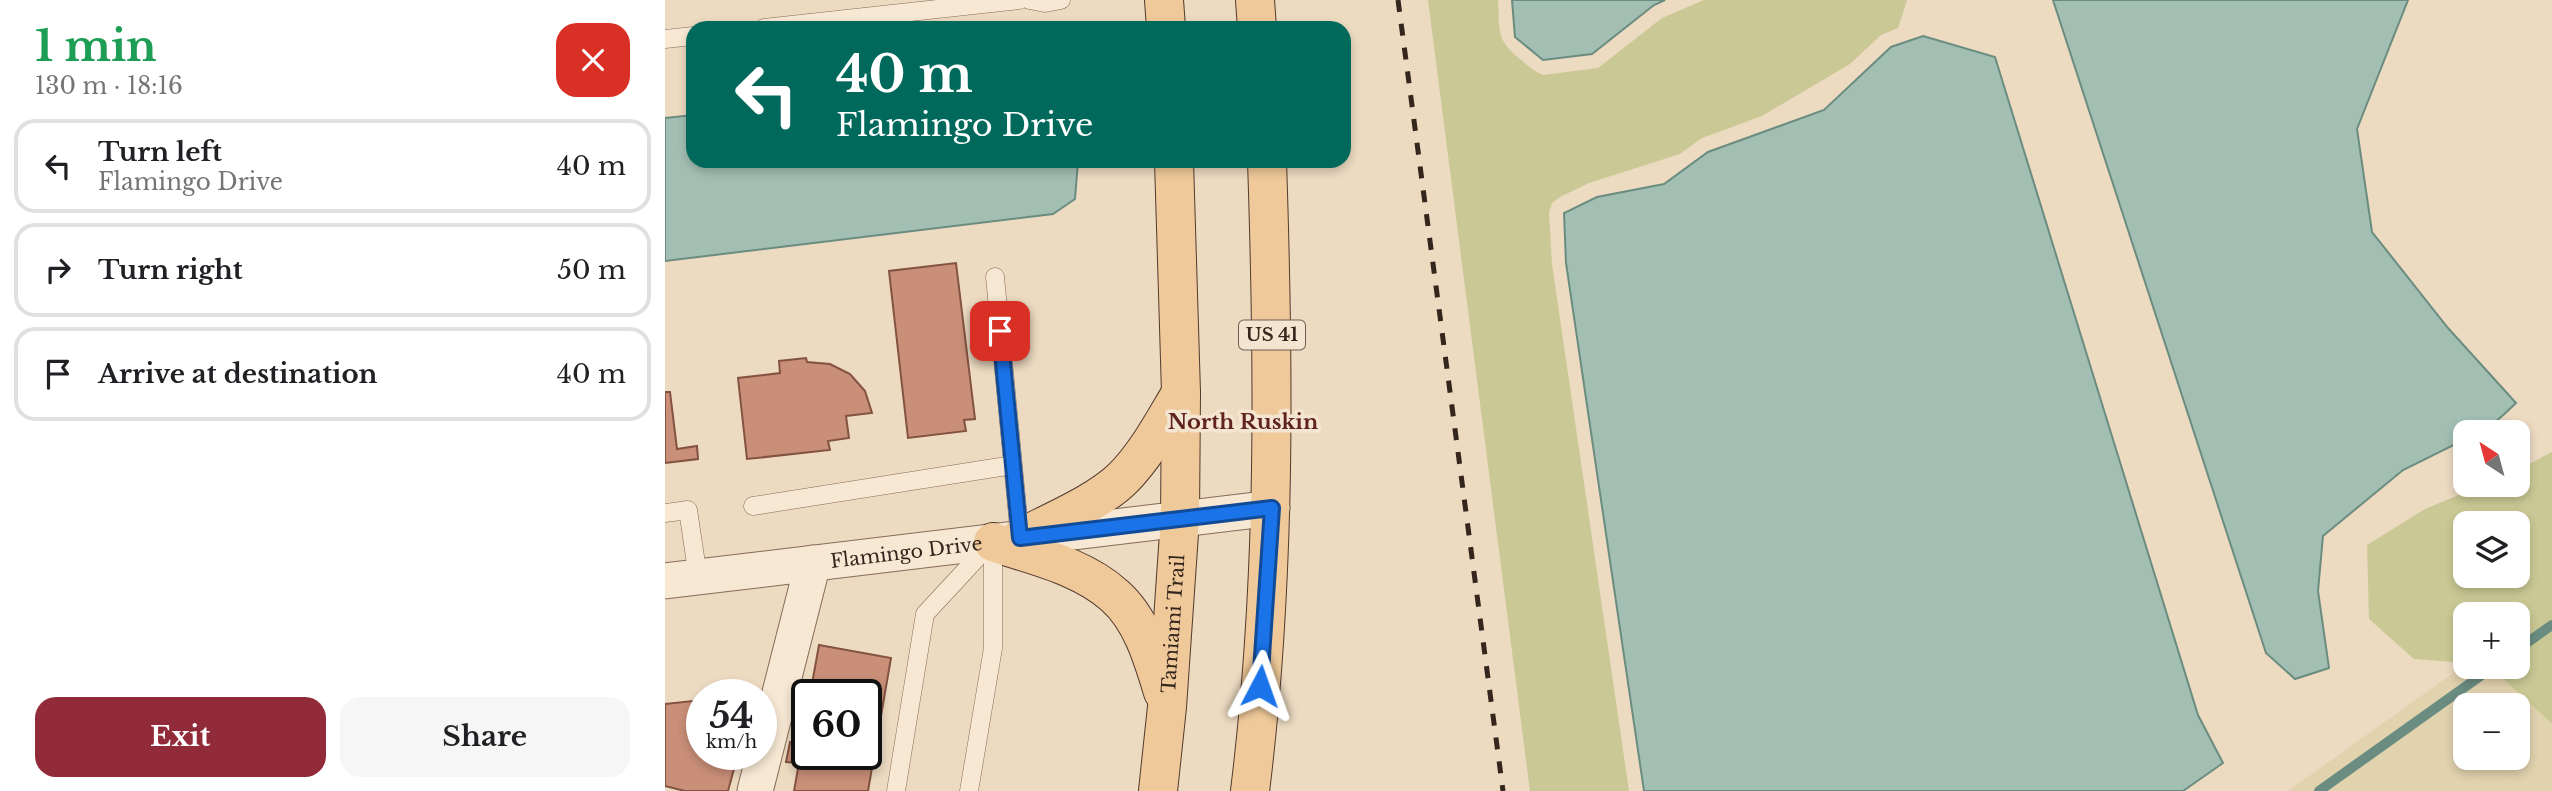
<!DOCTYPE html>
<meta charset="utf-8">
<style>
body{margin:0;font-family:"Libre Baskerville",serif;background:#f6f6f6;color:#202124;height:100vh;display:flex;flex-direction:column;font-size:26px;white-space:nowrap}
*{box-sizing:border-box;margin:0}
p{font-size:23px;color:#757577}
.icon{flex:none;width:38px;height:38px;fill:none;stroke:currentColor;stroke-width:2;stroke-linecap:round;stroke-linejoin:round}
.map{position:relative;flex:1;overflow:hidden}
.drawer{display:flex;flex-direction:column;background:#fff;width:665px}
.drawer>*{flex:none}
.top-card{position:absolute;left:21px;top:21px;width:665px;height:147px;border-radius:21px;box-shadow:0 4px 10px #0003;background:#00695c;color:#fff;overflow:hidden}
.needle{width:46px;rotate:324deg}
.buttons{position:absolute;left:1788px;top:420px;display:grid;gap:14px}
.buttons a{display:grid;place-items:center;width:77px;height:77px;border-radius:14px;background:#fff;box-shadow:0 4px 10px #0003;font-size:35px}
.speed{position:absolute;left:21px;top:679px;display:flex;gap:14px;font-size:35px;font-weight:700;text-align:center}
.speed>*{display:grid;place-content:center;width:91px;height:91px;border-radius:50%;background:#fff;box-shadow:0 4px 10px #0003;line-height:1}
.speed small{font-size:18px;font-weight:400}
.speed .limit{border:4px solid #111;border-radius:10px;background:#fff;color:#111}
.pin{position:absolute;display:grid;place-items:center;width:60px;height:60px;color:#fff;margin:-30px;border-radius:14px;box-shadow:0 4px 10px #0006}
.me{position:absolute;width:77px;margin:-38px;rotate:4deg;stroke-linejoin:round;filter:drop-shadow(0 0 5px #0008)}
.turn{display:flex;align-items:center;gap:24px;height:147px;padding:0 35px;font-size:32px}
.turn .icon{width:91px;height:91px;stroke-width:2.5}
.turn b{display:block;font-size:49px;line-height:60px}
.round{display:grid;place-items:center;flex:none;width:74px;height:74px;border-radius:21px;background:#f6f6f6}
.head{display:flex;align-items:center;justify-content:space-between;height:119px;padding:0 35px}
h1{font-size:42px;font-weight:800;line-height:52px;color:#1e9e55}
.cta{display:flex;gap:14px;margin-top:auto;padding:14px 35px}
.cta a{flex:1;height:80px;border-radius:21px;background:#922b39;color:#fff;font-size:28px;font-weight:800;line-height:80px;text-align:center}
.cta a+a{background:#f6f6f6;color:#202124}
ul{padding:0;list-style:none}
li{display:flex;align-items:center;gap:21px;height:94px;margin:0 14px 10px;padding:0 21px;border:4px solid #e0e0e0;border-radius:21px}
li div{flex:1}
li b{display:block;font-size:26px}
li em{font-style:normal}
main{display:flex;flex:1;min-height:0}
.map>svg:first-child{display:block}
.farmland{fill:#e2d3af;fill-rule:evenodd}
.green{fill:#cac995;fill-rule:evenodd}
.water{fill:#a3bfb3;stroke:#6b8c80;stroke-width:2}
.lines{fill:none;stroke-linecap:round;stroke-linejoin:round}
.stream{stroke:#6b8c80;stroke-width:10}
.building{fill:#c98f78;stroke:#835240;stroke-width:2}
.lane-casing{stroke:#856b59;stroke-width:19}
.street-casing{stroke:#856b59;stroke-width:37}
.primary-casing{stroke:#533a2e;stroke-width:40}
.lane{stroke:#f7e8d4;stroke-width:18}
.street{stroke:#f7e8d4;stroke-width:35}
.primary{stroke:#efc999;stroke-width:38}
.rail{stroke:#35261d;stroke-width:5;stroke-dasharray:12 12;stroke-linecap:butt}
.route-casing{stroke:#114b97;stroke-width:18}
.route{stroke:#1a73e8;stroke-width:12}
.labels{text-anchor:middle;stroke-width:7;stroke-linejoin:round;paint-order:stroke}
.shield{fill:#f4e5d0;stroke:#6e5f53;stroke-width:2}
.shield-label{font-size:18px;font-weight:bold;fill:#35261d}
.street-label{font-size:19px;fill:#35261d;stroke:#f4e5d0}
.neighbourhood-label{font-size:21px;font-weight:bold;fill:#60231e;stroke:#f4e5d0}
</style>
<main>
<section class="drawer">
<div class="head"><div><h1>1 min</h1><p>130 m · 18:16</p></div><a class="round" style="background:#d93025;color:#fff"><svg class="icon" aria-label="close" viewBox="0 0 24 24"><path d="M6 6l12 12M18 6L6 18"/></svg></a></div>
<ul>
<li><svg class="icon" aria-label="left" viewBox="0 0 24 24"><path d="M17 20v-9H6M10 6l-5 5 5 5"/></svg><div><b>Turn left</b><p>Flamingo Drive</p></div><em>40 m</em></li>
<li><svg class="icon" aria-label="right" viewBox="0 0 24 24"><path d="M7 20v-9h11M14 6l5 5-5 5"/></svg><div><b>Turn right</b></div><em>50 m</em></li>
<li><svg class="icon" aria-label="arrive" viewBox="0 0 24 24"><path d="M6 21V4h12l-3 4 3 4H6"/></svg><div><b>Arrive at destination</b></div><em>40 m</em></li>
</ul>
<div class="cta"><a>Exit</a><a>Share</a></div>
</section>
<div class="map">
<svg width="1887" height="791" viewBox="0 0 1887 791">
<rect width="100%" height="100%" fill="#ecdac1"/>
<!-- farmland -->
<path class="farmland" d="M1801,664v3h24l62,57v67h-264zM1801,705h52v53h-52z"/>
<!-- green -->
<path class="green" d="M763,0h70c2,30 -3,39 22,59 7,6 14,12 23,16l55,-7 64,-50 42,-18h203l-9,28 -17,7 -31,29 -88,52 -60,22 -22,16 -91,29 -29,14 -8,6 -3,9 3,52 77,527h-99z
M1887,452v272l-62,-57h28v-53h-52v49l-52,-4 -45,-40 -2,-74 58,-36 58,-24h35v-15zM1801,523h52v53h-52z"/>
<!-- water -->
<path class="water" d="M847,0h153l-11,5 -62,49 -49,6 -28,-23z
M1388,0h355l-51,129 15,103 76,96 68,75c-16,15 -27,29 -50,29v7l-63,31 -80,66 -5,55 11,77 -34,11 -29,-26z
M1258,36l72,21 203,658 25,48 -40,28h-539l-78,-528 -2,-50 33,-16 67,-13 44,-32 116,-42 67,-63z
M28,115v46h385l-3,38 -22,15 -388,47v-143z"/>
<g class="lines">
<!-- stream -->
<path class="stream" d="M1853,649l34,-24
M1654,791l174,-124"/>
</g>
<!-- building -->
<path class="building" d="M291,263l19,156 -11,1 2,11 -58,7 -19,-167z
M141,358l1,4 23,2 20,10 15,17 7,22 -26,3 3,22 -21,3 2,9 -83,9 -9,-81 42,-5 -1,-12z
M0,392h5l7,57 20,-3 1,13 -33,4z
M154,645l72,13 -23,133h-74l5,-28 -13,-1 4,-20 11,2 6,-31v41h59v-59h-56z
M37,700v54h36l-10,37h-43l-20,-5v-82z"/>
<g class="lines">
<!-- lane casing -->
<g class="lane-casing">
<path id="lane" d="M364,0l16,3 16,-3
M99,28l255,-28
M0,39l28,-3
M330,277l25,261
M88,506l260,-41
M0,513l23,-3 10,67
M231,791l29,-177 65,-70
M304,791l24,-143v-106"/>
</g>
<!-- street casing -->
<g class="street-casing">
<g id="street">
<path id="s1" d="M0,581l607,-73"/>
<path d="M90,791l58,-228"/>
</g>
</g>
<!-- primary casing -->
<g class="primary-casing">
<g id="primary">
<path d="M499,0l2,28"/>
<path d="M590,0l2,28"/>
<path d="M355,538c31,-16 79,-36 103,-60 24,-24 41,-57 58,-85"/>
<path d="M328,542c41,14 89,24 122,54 27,24 38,63 48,96"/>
<path id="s2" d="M493,791l9,-84 13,-188 1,-126 -7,-232"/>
<path d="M585,791c26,-209 24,-420 17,-630"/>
</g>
</g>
<!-- lane -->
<use href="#lane" class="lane"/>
<!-- street -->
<use href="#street" class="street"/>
<!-- primary -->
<use href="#primary" class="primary"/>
<!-- rail -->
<path class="rail" d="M733,0l105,791"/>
</g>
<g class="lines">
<!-- route casing -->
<g class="route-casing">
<path id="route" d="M335,331l20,207 252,-30 -12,178"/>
</g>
<!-- route -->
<use href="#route" class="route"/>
</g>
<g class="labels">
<!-- shield labels -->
<rect class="shield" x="574" y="320.5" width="66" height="29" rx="5"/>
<g class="shield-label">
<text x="607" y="341">US 41</text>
</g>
<!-- street labels -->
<g class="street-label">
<text dy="7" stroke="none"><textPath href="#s1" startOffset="243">Flamingo Drive</textPath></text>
<text dy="7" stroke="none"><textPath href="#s2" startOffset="168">Tamiami Trail</textPath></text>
</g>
<!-- neighbourhood labels -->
<g class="neighbourhood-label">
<text x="578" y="429">North Ruskin</text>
</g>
</g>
</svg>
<div class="buttons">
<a><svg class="needle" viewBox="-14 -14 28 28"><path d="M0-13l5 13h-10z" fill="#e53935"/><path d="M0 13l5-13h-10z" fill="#757577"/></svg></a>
<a><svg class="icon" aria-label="layers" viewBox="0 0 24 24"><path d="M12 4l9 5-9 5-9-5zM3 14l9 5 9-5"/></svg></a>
<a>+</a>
<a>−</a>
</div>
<div class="speed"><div>54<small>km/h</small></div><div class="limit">60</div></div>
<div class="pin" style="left:335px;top:331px;background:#d93025"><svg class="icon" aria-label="arrive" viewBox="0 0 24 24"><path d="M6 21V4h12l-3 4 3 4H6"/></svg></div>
<svg class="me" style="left:595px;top:686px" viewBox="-20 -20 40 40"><path d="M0-17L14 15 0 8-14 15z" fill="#1a73e8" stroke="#fff" stroke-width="4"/></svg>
<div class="top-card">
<div class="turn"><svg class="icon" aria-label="left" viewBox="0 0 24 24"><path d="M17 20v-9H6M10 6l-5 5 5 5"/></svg><div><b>40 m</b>Flamingo Drive</div></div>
</div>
</div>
</main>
